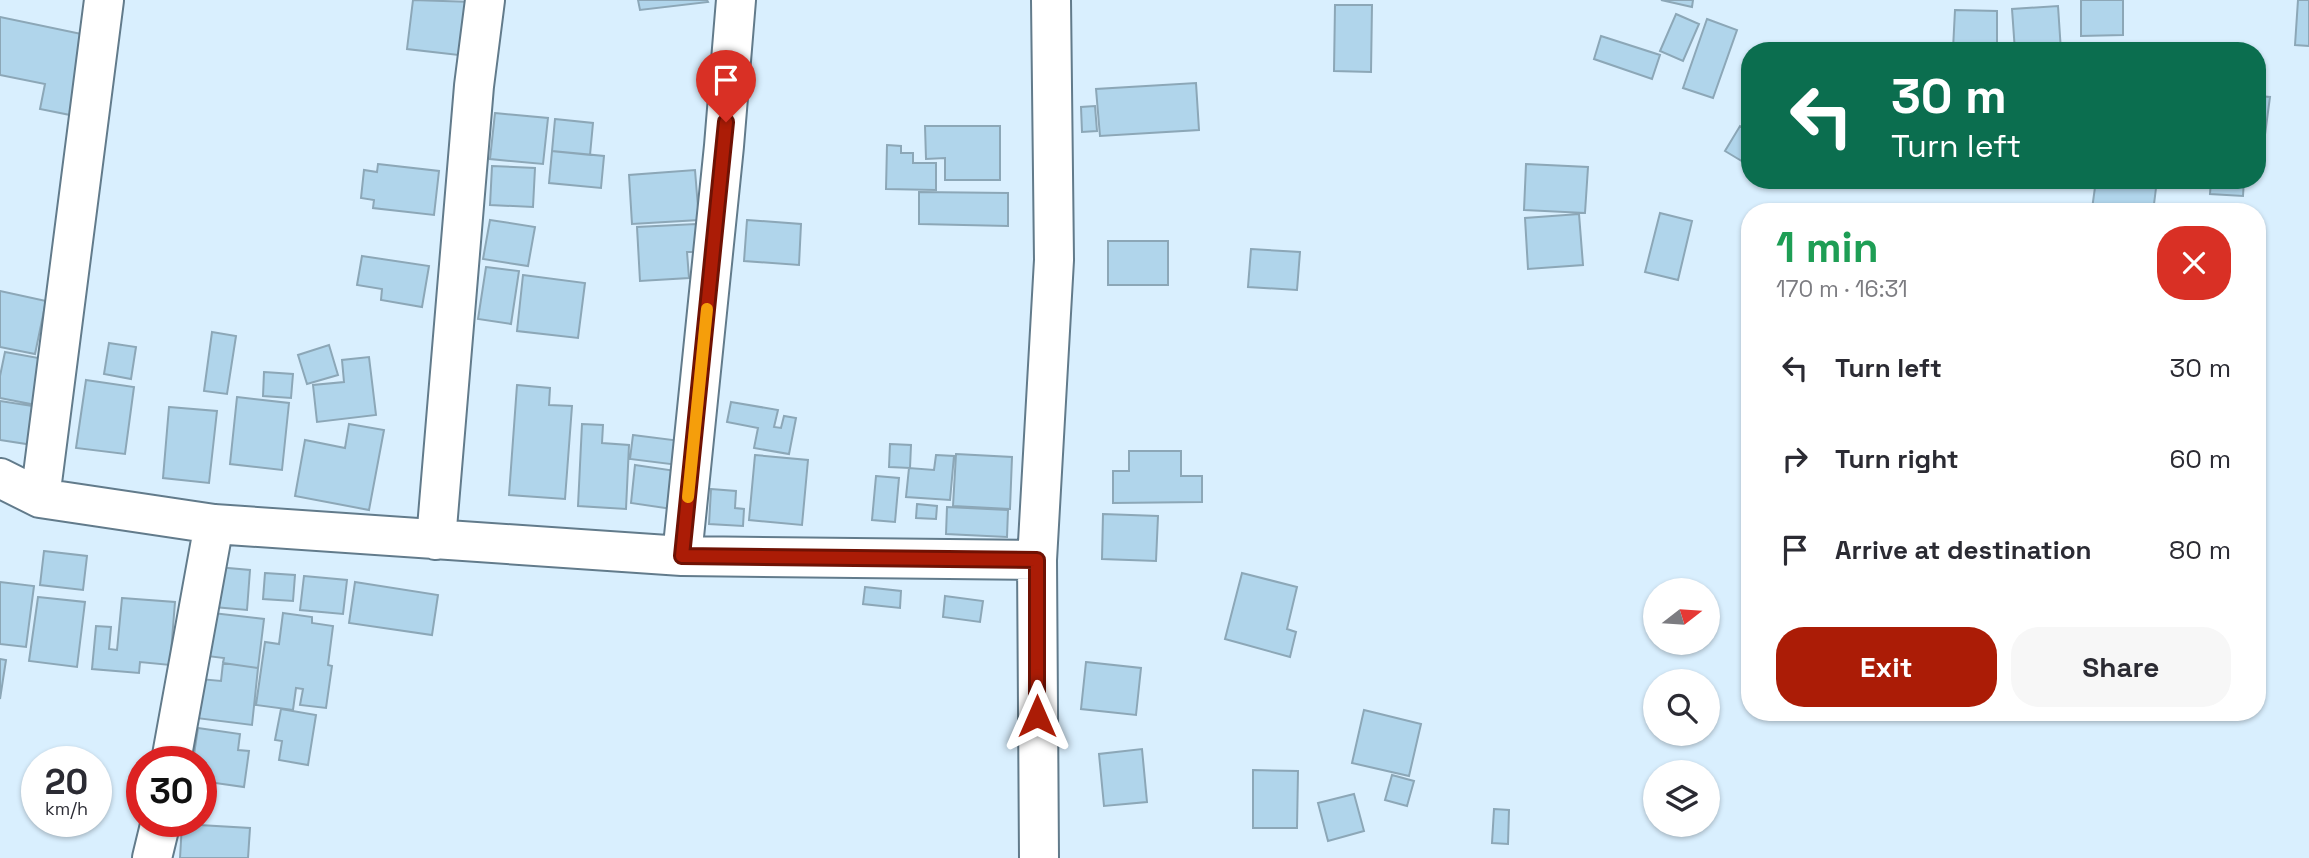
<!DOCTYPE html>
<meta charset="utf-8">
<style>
body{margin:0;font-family:"Space Grotesk",sans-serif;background:#f7f7f7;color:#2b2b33;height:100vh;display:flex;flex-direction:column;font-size:26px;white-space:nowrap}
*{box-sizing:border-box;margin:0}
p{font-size:23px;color:#7c7c81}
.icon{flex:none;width:38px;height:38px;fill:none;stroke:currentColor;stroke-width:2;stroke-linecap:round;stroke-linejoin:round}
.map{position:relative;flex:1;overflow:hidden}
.details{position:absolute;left:1741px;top:203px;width:525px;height:518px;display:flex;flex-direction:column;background:#fff;border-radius:28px;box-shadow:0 2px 5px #0004}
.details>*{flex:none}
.top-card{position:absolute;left:1741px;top:42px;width:525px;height:147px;border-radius:28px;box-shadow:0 2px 5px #0004;background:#0b6e4f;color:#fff;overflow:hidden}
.needle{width:46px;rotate:73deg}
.tools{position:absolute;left:1643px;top:578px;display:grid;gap:14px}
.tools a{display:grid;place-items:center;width:77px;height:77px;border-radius:50%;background:#fff;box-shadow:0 2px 5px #0004;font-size:35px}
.speed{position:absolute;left:21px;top:746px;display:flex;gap:14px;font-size:35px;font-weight:700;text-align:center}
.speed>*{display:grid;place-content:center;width:91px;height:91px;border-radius:50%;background:#fff;box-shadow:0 2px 5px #0004;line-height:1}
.speed small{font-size:18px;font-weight:400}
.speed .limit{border:10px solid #d22;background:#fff;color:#111}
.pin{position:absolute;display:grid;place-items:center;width:60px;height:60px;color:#fff;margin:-72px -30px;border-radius:50% 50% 50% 0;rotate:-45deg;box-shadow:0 0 7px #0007}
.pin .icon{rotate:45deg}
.me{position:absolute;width:77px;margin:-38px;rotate:0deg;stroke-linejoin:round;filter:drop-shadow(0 0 5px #0008)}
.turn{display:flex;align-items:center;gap:24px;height:147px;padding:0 35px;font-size:32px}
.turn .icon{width:91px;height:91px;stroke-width:2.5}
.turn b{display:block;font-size:49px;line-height:60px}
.round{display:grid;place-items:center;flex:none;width:74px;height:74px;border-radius:28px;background:#f7f7f7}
.head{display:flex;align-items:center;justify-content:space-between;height:119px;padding:0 35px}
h1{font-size:42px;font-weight:700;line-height:52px;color:#1e9e55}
.primary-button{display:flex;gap:14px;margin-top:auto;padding:14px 35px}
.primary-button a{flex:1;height:80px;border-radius:28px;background:#ab1c06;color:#fff;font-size:28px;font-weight:700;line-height:80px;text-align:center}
.primary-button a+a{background:#f7f7f7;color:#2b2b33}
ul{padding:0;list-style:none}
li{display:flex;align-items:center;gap:21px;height:91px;padding:0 35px}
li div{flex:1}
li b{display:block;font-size:26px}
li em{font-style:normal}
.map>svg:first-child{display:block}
.building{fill:#b0d5eb;stroke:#8ca7b7;stroke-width:2}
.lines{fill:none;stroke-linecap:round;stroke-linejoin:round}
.minor-casing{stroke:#627b8b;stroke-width:42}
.minor{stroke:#fff;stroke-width:38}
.route-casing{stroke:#6f1204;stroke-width:18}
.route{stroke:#ab1c06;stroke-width:12}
.slow{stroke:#f59e0b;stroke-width:12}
</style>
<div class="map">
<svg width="2309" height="858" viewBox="0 0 2309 858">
<rect width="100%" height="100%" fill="#d9effe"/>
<!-- building -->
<path class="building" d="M413,0l60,2 -6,54 -60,-7z
M638,0h69l1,2 -68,8z
M1661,0h32l-1,7z
M2081,0h42v35l-42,1z
M2298,0h11v46l-14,-1z
M1335,5h37l-1,67 -37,-1z
M2058,6l3,45h-46l-3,-42z
M1955,10l42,1v39l-44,-1z
M1676,14l23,10 -16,37 -23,-10z
M0,17l91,19 -16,80 -35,-7 5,-25 -45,-9z
M1707,19l30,11 -24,68 -30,-10z
M1601,36l59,19 -8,24 -58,-20z
M1196,83l3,47 -99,6 -4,-47z
M2258,96l12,1 -6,45 -6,-1z
M1095,106l2,25 -15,1 -1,-25z
M495,113l53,5 -5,46 -53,-5z
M555,119l38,4 -3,32 -38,-4z
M925,126h75v54h-55v-22l-19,1z
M1740,126l10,6v34l-25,-15z
M887,145l14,1v7h12v10h23v27l-50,-1z
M552,151l52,5 -3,32 -52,-5z
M378,164l61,7 -5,44 -61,-7 1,-8 -13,-2 3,-28 13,2z
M1526,164l62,3 -3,46 -61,-3z
M492,166l43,2 -2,39 -43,-2z
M695,170l4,50 -67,4 -3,-49z
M2096,180h61l-4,32h-42l-19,-3z
M2211,180h33l-1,16 -33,-2z
M919,192l89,1v33l-89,-2z
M1660,213l32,8 -14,59 -33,-8z
M1579,214l4,51 -55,4 -3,-51z
M490,220l45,7 -7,39 -45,-7z
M747,220l54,4 -2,41 -55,-4z
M696,224l2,28h-11l2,26 -49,3 -3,-54z
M1108,241h60v44h-60z
M1251,249l49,3 -3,38 -49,-3z
M362,256l67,10 -7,41 -41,-7 1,-11 -25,-4z
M486,267l33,4 -8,53 -33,-5z
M523,275l62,8 -7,55 -61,-7z
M0,291l46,10 -11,53 -35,-7z
M212,332l24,4 -9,58 -23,-3z
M109,343l27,4 -5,32 -27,-5z
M329,345l9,30 -31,9 -9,-29z
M5,352l39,7 -8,46 -36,-7v-22z
M369,357l7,58 -59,7 -4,-37 31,-3 -2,-22z
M264,372l29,2 -2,24 -28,-2z
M86,380l48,7 -9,67 -49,-6z
M517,385l33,3 -1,17 23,1 -7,93 -56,-4z
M237,397l52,6 -7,67 -52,-6z
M0,401l39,6 -6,38 -33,-5z
M731,402l47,8 -4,17 7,1 3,-12 12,2 -7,36 -35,-6 4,-20 -31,-6z
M169,407l48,4 -8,72 -46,-5z
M349,424l35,6 -15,80 -74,-14 10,-56 40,8z
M582,424l21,1 -1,18 27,2 -3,64 -48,-3z
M633,435l48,6 -3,24 -48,-6z
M890,444l21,1 -1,23 -21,-1z
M1129,451h52v25h21v26l-89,1v-32h16z
M956,454l56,3 -2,52 -57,-3z
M755,455l53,5 -6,65 -53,-5z
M936,455l18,1 -4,44 -44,-3 3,-29 25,2z
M635,465l41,6 -4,38 -41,-6z
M876,476l23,2 -4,44 -23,-2z
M711,489l25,2 -1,17 9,1 -1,17 -34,-2z
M917,504l20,2 -1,13 -20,-1z
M947,507l61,3 -1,27 -61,-3z
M1103,514l55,2 -2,45 -54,-2z
M44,551l43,5 -4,34 -43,-5z
M217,567l33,3 -3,40 -33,-3z
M265,573l30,2 -2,26 -30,-2z
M1242,573l55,14 -10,42 9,3 -6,25 -65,-18z
M304,576l43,4 -4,34 -43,-4z
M0,582l34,4 -8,61 -26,-3z
M355,582l83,13 -6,40 -83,-12z
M865,587l36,4 -1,17 -37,-4z
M945,596l38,5 -3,21 -37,-5z
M38,597l47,5 -8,65 -48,-6z
M122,598l53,4 -5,63 -30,-3 -1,11 -47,-4 4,-43 15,1 -2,22 8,1z
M204,612l60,7 -6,49 -35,-5 1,-5 -25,-3z
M283,613l29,4v6l21,3 -5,39 4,1 -6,42 -26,-3 3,-16 -7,-1 -3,22 -37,-5 9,-63 14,2z
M0,659l6,1 -6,39z
M1086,662l55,6 -5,47 -55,-6z
M223,663l35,5 -6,57 -56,-7 4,-39 21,2z
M281,709l35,6 -8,50 -29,-5 3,-19 -7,-1z
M1364,710l57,14 -12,52 -57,-13z
M198,728l42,6 -2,16 11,1 -5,36 -43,-6v-20h-8z
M1142,749l5,53 -43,4 -5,-52z
M1253,770l45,1 -1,57h-44z
M1392,775l22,6 -7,25 -22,-6z
M1354,794l10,37 -36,10 -10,-38z
M1494,809l15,1 -1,34 -16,-1z
M182,824l68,4 -2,30h-68z"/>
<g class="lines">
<!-- minor casing -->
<g class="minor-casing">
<path id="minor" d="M0,478l40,20 174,26 468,32 355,4
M40,498l64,-498
M436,540l38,-454 11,-86
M682,556l42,-410 12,-146
M171,761l43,-237
M152,858l9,-37
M1039,858l-2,-298 17,-300 -3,-260"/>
</g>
<!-- minor -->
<use href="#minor" class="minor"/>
</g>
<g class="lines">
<!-- route casing -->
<g class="route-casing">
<path id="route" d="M726,122l-44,434 355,4v156"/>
</g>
<!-- route -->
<use href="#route" class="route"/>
<!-- slow -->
<path class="slow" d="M688,497l19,-188"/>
</g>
</svg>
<div class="tools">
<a><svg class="needle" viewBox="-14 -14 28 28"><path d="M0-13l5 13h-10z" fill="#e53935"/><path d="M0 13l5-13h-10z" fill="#7c7c81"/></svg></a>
<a><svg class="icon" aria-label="search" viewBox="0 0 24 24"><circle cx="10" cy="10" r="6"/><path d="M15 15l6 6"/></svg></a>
<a><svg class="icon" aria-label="layers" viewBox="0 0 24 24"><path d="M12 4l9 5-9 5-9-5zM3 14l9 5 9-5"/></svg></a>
</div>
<div class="speed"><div>20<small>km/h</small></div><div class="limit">30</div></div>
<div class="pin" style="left:726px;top:122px;background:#d93025"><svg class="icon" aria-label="arrive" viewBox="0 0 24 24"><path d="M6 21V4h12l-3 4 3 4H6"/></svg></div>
<svg class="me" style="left:1037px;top:716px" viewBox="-20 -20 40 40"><path d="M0-17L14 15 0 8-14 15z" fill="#ab1c06" stroke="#fff" stroke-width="4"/></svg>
<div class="top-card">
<div class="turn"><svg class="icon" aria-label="left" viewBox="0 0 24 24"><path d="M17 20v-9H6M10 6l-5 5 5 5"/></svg><div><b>30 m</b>Turn left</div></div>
</div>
<section class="details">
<div class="head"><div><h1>1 min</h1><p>170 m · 16:31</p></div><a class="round" style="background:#d93025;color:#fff"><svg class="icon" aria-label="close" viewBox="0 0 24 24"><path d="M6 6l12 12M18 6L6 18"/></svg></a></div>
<ul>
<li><svg class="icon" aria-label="left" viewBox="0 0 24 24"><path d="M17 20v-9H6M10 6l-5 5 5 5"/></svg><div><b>Turn left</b></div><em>30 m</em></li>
<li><svg class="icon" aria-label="right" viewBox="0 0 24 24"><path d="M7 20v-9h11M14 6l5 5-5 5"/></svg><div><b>Turn right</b></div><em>60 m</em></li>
<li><svg class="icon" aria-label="arrive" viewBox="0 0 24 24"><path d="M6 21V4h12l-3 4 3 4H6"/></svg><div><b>Arrive at destination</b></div><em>80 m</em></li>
</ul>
<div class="primary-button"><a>Exit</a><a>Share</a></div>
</section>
</div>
